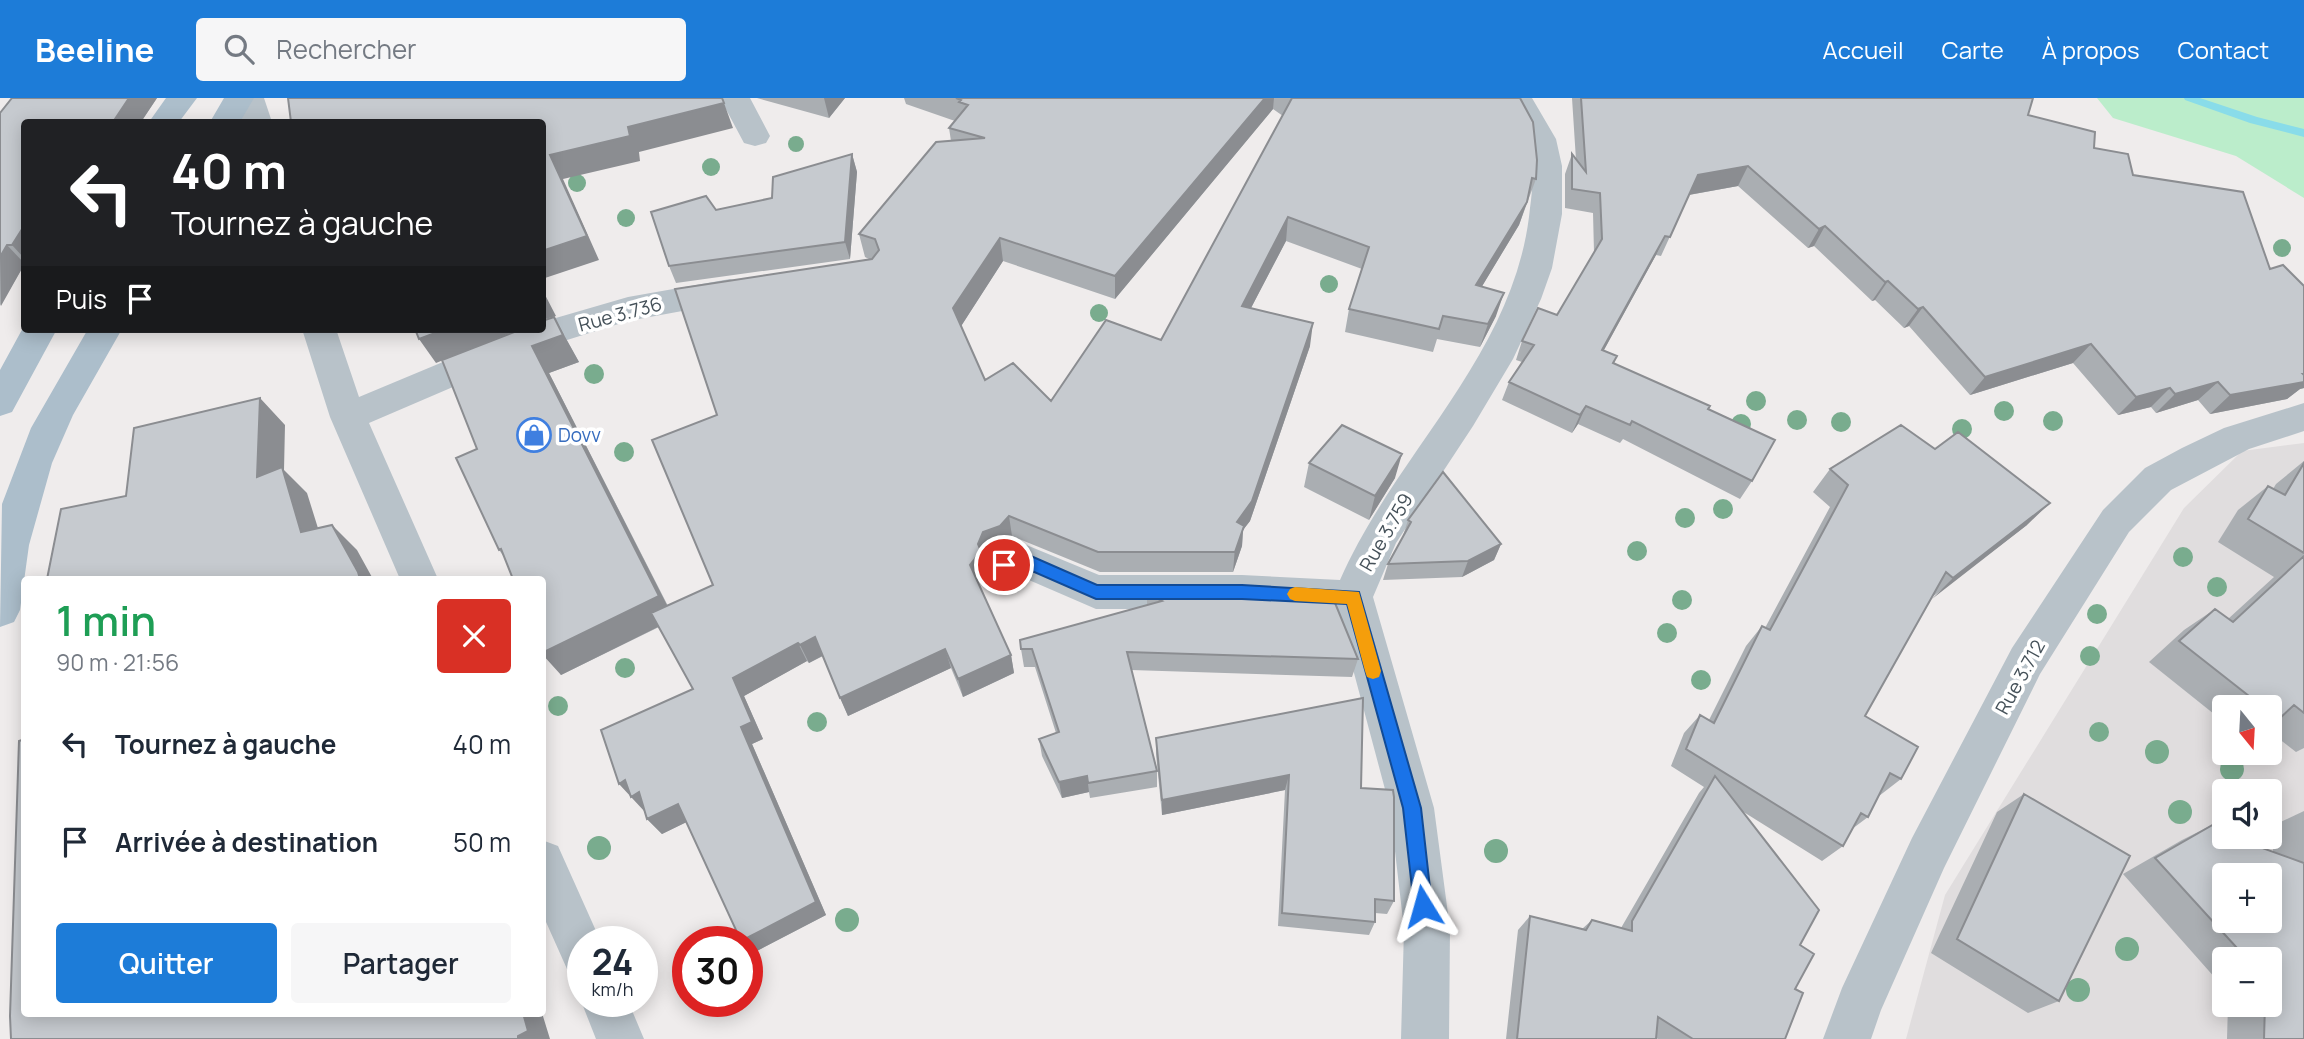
<!DOCTYPE html>
<html lang="fr">
<meta charset="utf-8">
<style>
body{margin:0;font-family:Manrope,sans-serif;background:#f6f6f7;color:#1f2937;height:100vh;display:flex;flex-direction:column;font-size:26px;white-space:nowrap}
*{box-sizing:border-box;margin:0}
p{font-size:23px;color:#747a83}
.icon{flex:none;width:38px;height:38px;fill:none;stroke:currentColor;stroke-width:2;stroke-linecap:round;stroke-linejoin:round}
.map{position:relative;flex:1;overflow:hidden}
.side{position:absolute;left:21px;top:478px;width:525px;height:441px;display:flex;flex-direction:column;background:#fff;border-radius:7px;box-shadow:0 4px 18px #0003}
.side>*{flex:none}
.hud{position:absolute;left:21px;top:21px;width:525px;height:214px;border-radius:7px;box-shadow:0 4px 18px #0003;background:#202124;color:#fff;overflow:hidden}
.needle{width:46px;rotate:162deg}
.buttons{position:absolute;left:2212px;top:597px;display:grid;gap:14px}
.buttons a{display:grid;place-items:center;width:70px;height:70px;border-radius:7px;background:#fff;box-shadow:0 4px 18px #0003;font-size:35px}
.speed{position:absolute;left:567px;top:828px;display:flex;gap:14px;font-size:35px;font-weight:700;text-align:center}
.speed>*{display:grid;place-content:center;width:91px;height:91px;border-radius:50%;background:#fff;box-shadow:0 4px 18px #0003;line-height:1}
.speed small{font-size:18px;font-weight:400}
.speed .limit{border:10px solid #d22;background:#fff;color:#111}
.pin{position:absolute;display:grid;place-items:center;width:60px;height:60px;color:#fff;margin:-30px;border:4px solid #fff;border-radius:50%;box-shadow:0 2px 7px #0007}
.me{position:absolute;width:77px;margin:-38px;rotate:352deg;stroke-linejoin:round;filter:drop-shadow(0 0 5px #0008)}
.turn{display:flex;align-items:center;gap:24px;height:147px;padding:0 35px;font-size:32px}
.turn .icon{width:91px;height:91px;stroke-width:2.5}
.turn b{display:block;font-size:49px;line-height:60px}
.then{display:flex;align-items:center;height:66px;padding:0 35px;background:#0003;gap:14px;font-size:26px}
.round{display:grid;place-items:center;flex:none;width:74px;height:74px;border-radius:7px;background:#f6f6f7}
.head{display:flex;align-items:center;justify-content:space-between;height:119px;padding:0 35px}
h1{font-size:42px;font-weight:600;line-height:52px;color:#1e9e55}
.action{display:flex;gap:14px;margin-top:auto;padding:14px 35px}
.action a{flex:1;height:80px;border-radius:7px;background:#1d7cd8;color:#fff;font-size:28px;font-weight:600;line-height:80px;text-align:center}
.action a+a{background:#f6f6f7;color:#1f2937}
ul{padding:0;list-style:none}
li{display:flex;align-items:center;gap:21px;height:98px;padding:0 35px}
li div{flex:1}
li b{display:block;font-size:26px}
li em{font-style:normal}
header{display:flex;align-items:center;gap:42px;box-sizing:border-box;height:98px;padding:0 35px;background:#1d7cd8;color:#fff}
header strong{font-size:33px}
nav{display:flex;gap:38px;margin-inline-start:auto;font-size:24px}
.search{width:490px;height:63px;background:#f6f6f7;display:flex;align-items:center;gap:18px;box-sizing:border-box;padding:0 24px;border-radius:7px;color:#747a83;font-size:26px}
.map>svg:first-child{display:block}
.education{fill:#e0ddde;fill-rule:evenodd}
.green{fill:#bbedcb}
.lines{fill:none;stroke-linecap:round;stroke-linejoin:round}
.stream{fill:#89dce9;fill-rule:evenodd}
.street{fill:#b8c2c9;fill-rule:evenodd}
.primary{fill:#acbecb;fill-rule:evenodd}
.tree{fill:#79ac8e}
.wall{fill:#aaaeb2;fill-rule:evenodd}
.shaded-wall{fill:#8b8d91}
.building{fill:#c6cacf;stroke:#8b8d91;stroke-width:2;fill-rule:evenodd}
.route{fill:#1a73e8;stroke:#114b97;stroke-width:2}
.slow{fill:#f59e0b}
.labels{text-anchor:middle;stroke-width:7;stroke-linejoin:round;paint-order:stroke}
.street-label{font-size:19px;fill:#455159;stroke:#fff}
.shop-label{font-size:19px;fill:#366cbe;stroke:#fff;text-anchor:start}
</style>
<header>
<strong>Beeline</strong>
<div class="search"><svg class="icon" aria-label="search" viewBox="0 0 24 24"><circle cx="10" cy="10" r="6"/><path d="M15 15l6 6"/></svg>Rechercher</div>
<nav><a>Accueil</a><a>Carte</a><a>À propos</a><a>Contact</a></nav>
</header>
<div class="map">
<svg width="2304" height="941" viewBox="0 0 2304 941">
<rect width="100%" height="100%" fill="#efecec"/>
<!-- education -->
<path class="education" d="M2304,345v596h-398l39,-144 239,-387 58,-57zM2224,609h46v45h-46zM2224,693h46v45h-46zM2224,777h46v45h-46zM2224,861h46v45h-46z"/>
<!-- green -->
<path class="green" d="M2097,0h207v100l-68,-42 -123,-38z"/>
<g class="lines">
<!-- stream -->
<path class="stream" d="M2184,0h16l57,19 47,12v8l-54,-14 -65,-23z"/>
<!-- street -->
<path class="street" d="M234,0h30l8,24h-30z
M720,0h30l20,38 -4,7 -11,3 -11,-3z
M1502,0h30l24,41 6,27v48l-10,54 -11,31 -28,60 -40,67 -77,117 -23,54 61,211 16,121 -1,110h-48l3,-110 -14,-121 -52,-195 -96,-4h-146l-74,-32 -18,4 -14,-4 -5,-12 5,-12 34,-9 75,31h143l98,5c56,-128 176,-226 190,-372 3,-20 4,-43 -2,-63 -6,-17 -16,-32 -26,-47z
M730,181l12,3 5,9 -5,9 -114,21 -77,24 -182,78 69,156h-38l-70,-162 -28,-88h34l23,68 163,-68h20v-7l86,-25z
M2304,305v28l-55,18 -78,41 -42,42 -89,142 -96,194 -63,142 -10,29h-48l19,-51 70,-150 100,-190 91,-138 42,-42 37,-20 42,-20z
M542,742l16,6 43,96h-18v34l-16,-7 -25,-56z
M583,898v5h45l16,38h-48l-15,-38z"/>
<!-- primary -->
<path class="primary" d="M166,0h31l-18,24h-30z
M224,0h30l-14,24h-30z
M24,228v3h33l-45,83 -12,4v-46z
M88,231h34l-49,86 -21,48 -23,82 -9,65 -6,12 -14,5 2,-123 29,-76z"/>
</g>
<!-- trees -->
<g class="tree">
<circle cx="796" cy="46" r="8"/>
<circle cx="711" cy="69" r="9"/>
<circle cx="577" cy="85" r="9"/>
<circle cx="626" cy="120" r="9"/>
<circle cx="2282" cy="150" r="9"/>
<circle cx="1329" cy="186" r="9"/>
<circle cx="1099" cy="215" r="9"/>
<circle cx="594" cy="276" r="10"/>
<circle cx="1756" cy="303" r="10"/>
<circle cx="2004" cy="313" r="10"/>
<circle cx="1797" cy="322" r="10"/>
<circle cx="2053" cy="323" r="10"/>
<circle cx="1841" cy="324" r="10"/>
<circle cx="1741" cy="326" r="10"/>
<circle cx="1962" cy="331" r="10"/>
<circle cx="624" cy="354" r="10"/>
<circle cx="1723" cy="411" r="10"/>
<circle cx="1685" cy="420" r="10"/>
<circle cx="1637" cy="453" r="10"/>
<circle cx="2183" cy="459" r="10"/>
<circle cx="2217" cy="489" r="10"/>
<circle cx="1682" cy="502" r="10"/>
<circle cx="2097" cy="516" r="10"/>
<circle cx="1667" cy="535" r="10"/>
<circle cx="2090" cy="558" r="10"/>
<circle cx="625" cy="570" r="10"/>
<circle cx="1701" cy="582" r="10"/>
<circle cx="558" cy="608" r="10"/>
<circle cx="817" cy="624" r="10"/>
<circle cx="2099" cy="634" r="10"/>
<circle cx="2157" cy="654" r="12"/>
<circle cx="2232" cy="671" r="12"/>
<circle cx="2180" cy="714" r="12"/>
<circle cx="599" cy="750" r="12"/>
<circle cx="1496" cy="753" r="12"/>
<circle cx="847" cy="822" r="12"/>
<circle cx="2127" cy="851" r="12"/>
<circle cx="2078" cy="892" r="12"/>
</g>
<!-- wall -->
<path class="wall" d="M12,0h145l-16,24h-117v143l-24,41v-193z
M757,0h88l-16,20z
M904,0h616l16,81 -17,46 -37,61 14,30 -16,31 -43,-8 -4,13 -88,-20 4,-23 13,-40 -76,-28 -35,67 59,38 -60,175 -7,9 -1,16 -9,26h-133l-88,-36 -8,11 -16,5 -5,11 2,8 -8,10 34,74 3,18 -51,24 -12,-29 -103,48 -25,-60 -14,7 -2,-2 -63,35 19,43 -11,5 74,171 -73,38 -6,-5v-6l-6,-1 -55,-119 -24,12 -15,-15 46,-130 -34,-62 -98,48 -56,-117 -6,-8 -22,-101 77,-132 25,45 -30,11 119,233 45,-21 4,-170 154,-155 -6,-3 -6,-23 92,-93 -2,-13 6,-7 -49,-17zM1273,11l10,7 -122,224 -110,61 -66,-21 -24,-54 42,-65 112,38z
M1572,0h461l-5,17 66,33 176,121 34,17v102l-4,1 -13,10 -77,15 -12,-14 -42,13 -5,-6 -33,8 -45,-52 -103,32 -61,-69 -5,2 -29,-28 -3,1 -58,-55 -6,2 -70,-62 -49,9 -28,61 -5,-1 -52,95 13,6 -3,7 94,46 44,72 -12,18 -117,-60 -3,4 -42,-19 -6,9 -70,-33 7,-18 13,-20 -6,-2 6,-19 35,-26 37,-63 -1,-39 -28,-5v-34l7,-20 4,6z
M852,56l5,18 -7,87 -174,24 -7,-17 47,-56 56,-12z
M2304,363v287l-8,4 -26,-20v-25h-46v15l-75,-60 35,-32 31,-21 13,10 46,-42 -56,-35 20,-32 30,-24 5,3 3,-5z
M1309,365l86,15 -26,42 -65,-33z
M1830,371l197,56 -96,73 -66,118 36,63 -22,17 -11,21 -16,12 -9,17 -21,15 -80,-50 58,134 -5,44 -10,50h-127l-2,-1v1h-150l12,-109 12,-14 52,13 10,-9 29,8 78,-135 5,-6 -33,-21 13,-33 16,-18 9,5 37,-74 16,-20 3,2 65,-121 -17,-15z
M1408,422l93,24 -7,16 -32,17 -79,3 5,-16 15,-28z
M1147,495l211,66 -6,18 -221,-7 26,101v16l-67,11 -1,-6 -27,6 -20,-42 -3,-17 17,-6 -21,-66h-11l-3,-18 126,-44z
M1156,640l205,50 33,113 -7,13 -12,-1v9l-6,13 -91,-9 7,-136 -123,25 -6,-61z
M2024,696l35,207 -31,12 -97,-60 66,-141z
M2304,713v228h-77l1,-35h42v-45h-46v29l-101,-114 59,-34 34,-17 14,15 43,14 1,-27z"/>
<!-- shaded-wall -->
<path class="shaded-wall" d="M129,0h28l-16,24h-28z
M824,0h21l-16,20z
M1265,0h9l-1,11 -158,190v-23z
M724,5l9,25 -94,24 1,9 -77,18 36,81 -57,19v-28l8,-96 78,-28z
M852,56l5,18 -7,87 -5,-17z
M1748,68l-10,20 -50,9 10,-20z
M1527,104l-8,23 -50,83 7,-23z
M1288,119l-2,24 -46,88 2,-23z
M24,128v32l-12,-13z
M1825,128l-11,20 -6,2 11,-19z
M1665,138l-9,19 -62,113 8,-18z
M1000,140l3,23 -45,70 -5,-23z
M7,147l17,18v2l-23,41 -1,-49z
M1888,183l-13,19 -3,1 13,-19z
M542,191l14,27 -14,4z
M1504,195l-8,23 -16,31 8,-23z
M1923,209l-14,19 -5,2 14,-19z
M554,219l25,45 -30,11 125,246 -113,56 -19,-21 -10,-308z
M1313,225l-3,23 -60,175 -7,9 -1,16 -9,26 4,-50z
M446,231h74l-84,34 -17,-24z
M2091,246l-18,19 -103,32 15,-18z
M2304,276v14l-4,1 -13,10 -77,15 20,-19z
M2218,284l-20,18 -42,13 19,-19z
M2170,290l-19,19 -33,8 18,-18z
M260,300l25,27 -1,45 23,23 20,64 -26,-25 -44,-55z
M1586,308l-8,18 -6,9 8,-18z
M1402,356l-7,24 -26,42 6,-24z
M2050,405l-23,22 -95,74 21,-21z
M1009,418l3,20 -8,11 -16,5 -5,11 2,8 -10,13 -5,-19 13,-33z
M332,427l25,25 16,29h-13z
M1501,446l-7,16 -32,17 6,-16z
M815,539l9,18 -15,8 -9,-18z
M798,545l9,18 -63,35 19,43 -11,5 74,171 -73,38 -6,-5v-6l-6,-1 -8,-263z
M945,551l6,19 -103,48 -8,-18z
M1011,557l3,18 -51,24 -5,-18z
M1289,677l-4,15 -123,25v-15z
M1087,678l2,16 -27,6 -3,-16z
M625,682l14,12 6,20 -26,-28z
M678,706l13,16 -29,14 -15,-15z
M523,915h19l8,26h-32z"/>
<!-- building -->
<path class="building" d="M12,0h117l-16,24h-89v104l-12,19h-5l-7,12v-144z
M288,0h434l2,5 -96,24 2,9 -80,19 37,81 -45,15v-129h-251z
M956,0h309l-150,178 -115,-38 -47,70 32,72 28,-17 38,38 55,-81 55,20 131,-242h228l13,24 4,38 -1,19 -4,-1 -5,24 -51,83 28,8 -16,31 -45,-8 -4,13 -90,-20 20,-62 -81,-30 -46,89 71,17 -61,178 -15,21 7,4 -9,26h-137l-89,-36 -9,10 -17,6 -5,12 3,7 -11,14 41,90 -53,24 -13,-30 -105,49 -25,-61 -15,8 -2,-2 -65,35 19,44 -11,5 75,175 -75,39 -63,-137 -31,15 -8,-27 -8,5 -6,-17 -6,4 -18,-54 92,-41 -42,-76 62,-28 -61,-145 65,-25 -42,-126 197,-30 7,-9 -4,-11 -16,-5 77,-92 49,-4 -36,-10 19,-23 -9,-3 2,-2z
M1581,0h452l-5,17 67,17 -1,16 34,6 5,21 110,17 27,77 13,-4 21,21v88h-1l1,1v7l-74,13 -12,-13 -43,12 -5,-6 -34,9 -45,-53 -106,33 -62,-70 -5,2 -30,-28 -3,1 -60,-56 -6,3 -71,-63 -50,9 -28,62 -5,-1 -63,114 15,6 -4,7 97,43 -2,3 67,31 -23,41 -120,-60 -2,4 -44,-19 -6,9 -71,-33 25,-37 -12,-4 16,-33 19,7 45,-76 -2,-46 -28,-4v-35l14,18z
M852,56l-7,88 -176,24 -18,-54 55,-16 10,14 56,-12 1,-21z
M554,219l9,18 -31,11 127,250 -117,57v-74h-29l-12,-30 -2,1 -43,-92 21,-9 -35,-89 80,-31h20v-8z
M415,231h31l-27,10z
M260,300l-3,79 25,-10 19,65 31,-7 26,47 2,7h-313l14,-70 65,-13 8,-68z
M1342,327l60,29 -27,42 -66,-33z
M1901,327l34,24 23,-17 92,71 -97,75 -7,-6 -81,144 53,31 -17,32 -11,-6 -22,44 -7,-4 -18,33 -157,-97 14,-34 14,8 48,-97 8,4 78,-145 -18,-16z
M2304,365v90l-56,-34 20,-33 17,9z
M1443,374l58,72 -33,17 -80,3 23,-42 -3,-2z
M2304,458v157l-10,-8 -15,14 -9,-7v-5h-7l-84,-66 36,-32 18,13z
M1147,495h97l89,5 25,61 -231,-7 30,119 -69,12 -1,-7 -28,6 -20,-43 20,-7 -27,-83h-11l-1,-9 142,-39z
M1363,600l-2,90 32,2 1,7v104l-19,-2v23l-93,-9 7,-138 -127,25 -6,-62z
M24,604v311h499l5,18 -10,5v3h-507l-1,-23 9,-275 3,-1z
M1715,678l104,134 -19,35 14,9 -19,35 8,4 -18,46h-92l-35,-22 -2,22h-139l13,-123 56,14 6,-10 40,11v-10z
M2024,696l106,62 -71,145 -102,-62z
M2216,725l8,8v5h5l75,27v176h-40l1,-35h5v-45h-23l-92,-101zM2224,777h46v45h-46z"/>
<!-- route -->
<path class="route" d="M1024,455l73,32h145l117,7 62,216 11,98 -2,7 -7,3 -6,-3 -3,-7 -11,-98 -56,-204 -105,-5h-146l-73,-32 -19,5 -6,-2 -2,-5 2,-5z"/>
<!-- slow -->
<path class="slow" d="M1295,489l64,5 22,79 -2,6 -6,2 -6,-2 -2,-6 -18,-67 -52,-3 -5,-2 -3,-5 3,-5z"/>
<!-- icons -->
<defs>
<g id="shop-ring" transform="scale(1.75)"><circle r="9.5" fill="#fff" stroke="#3f7fe0" stroke-width="1.5"/><path d="M-5-2.5h2.3a2.7 3.5 0 0 1 5.4 0H5L5.5 6h-11ZM-1.5-2.5h3a1.5 2.3 0 0 0-3 0Z" fill="#3f7fe0"/></g>
</defs>
<g fill-rule="evenodd">
<use href="#shop-ring" x="534" y="337"/>
</g>
<g class="labels">
<!-- street labels -->
<g class="street-label">
<text transform="translate(620 216) rotate(-15)" y="7">Rue 3.736</text>
<text transform="translate(1386 434) rotate(-60)" y="7">Rue 3.759</text>
<text transform="translate(2020 579) rotate(-61)" y="7">Rue 3.712</text>
</g>
<!-- shop labels -->
<g class="shop-label">
<text x="558" y="344">Dovv</text>
</g>
</g>
</svg>
<div class="buttons">
<a><svg class="needle" viewBox="-14 -14 28 28"><path d="M0-13l5 13h-10z" fill="#e53935"/><path d="M0 13l5-13h-10z" fill="#747a83"/></svg></a>
<a><svg class="icon" aria-label="sound" viewBox="0 0 24 24"><path d="M4 9h4l5-4v14l-5-4H4zM17 9q2 3 0 6"/></svg></a>
<a>+</a>
<a>−</a>
</div>
<div class="speed"><div>24<small>km/h</small></div><div class="limit">30</div></div>
<div class="pin" style="left:1004px;top:467px;background:#d93025"><svg class="icon" aria-label="arrive" viewBox="0 0 24 24"><path d="M6 21V4h12l-3 4 3 4H6"/></svg></div>
<svg class="me" style="left:1423px;top:808px" viewBox="-20 -20 40 40"><path d="M0-17L14 15 0 8-14 15z" fill="#1a73e8" stroke="#fff" stroke-width="4"/></svg>
<div class="hud">
<div class="turn"><svg class="icon" aria-label="left" viewBox="0 0 24 24"><path d="M17 20v-9H6M10 6l-5 5 5 5"/></svg><div><b>40 m</b>Tournez à gauche</div></div>
<div class="then">Puis<svg class="icon" aria-label="arrive" viewBox="0 0 24 24"><path d="M6 21V4h12l-3 4 3 4H6"/></svg></div>
</div>
<section class="side">
<div class="head"><div><h1>1 min</h1><p>90 m · 21:56</p></div><a class="round" style="background:#d93025;color:#fff"><svg class="icon" aria-label="close" viewBox="0 0 24 24"><path d="M6 6l12 12M18 6L6 18"/></svg></a></div>
<ul>
<li><svg class="icon" aria-label="left" viewBox="0 0 24 24"><path d="M17 20v-9H6M10 6l-5 5 5 5"/></svg><div><b>Tournez à gauche</b></div><em>40 m</em></li>
<li><svg class="icon" aria-label="arrive" viewBox="0 0 24 24"><path d="M6 21V4h12l-3 4 3 4H6"/></svg><div><b>Arrivée à destination</b></div><em>50 m</em></li>
</ul>
<div class="action"><a>Quitter</a><a>Partager</a></div>
</section>
</div>
